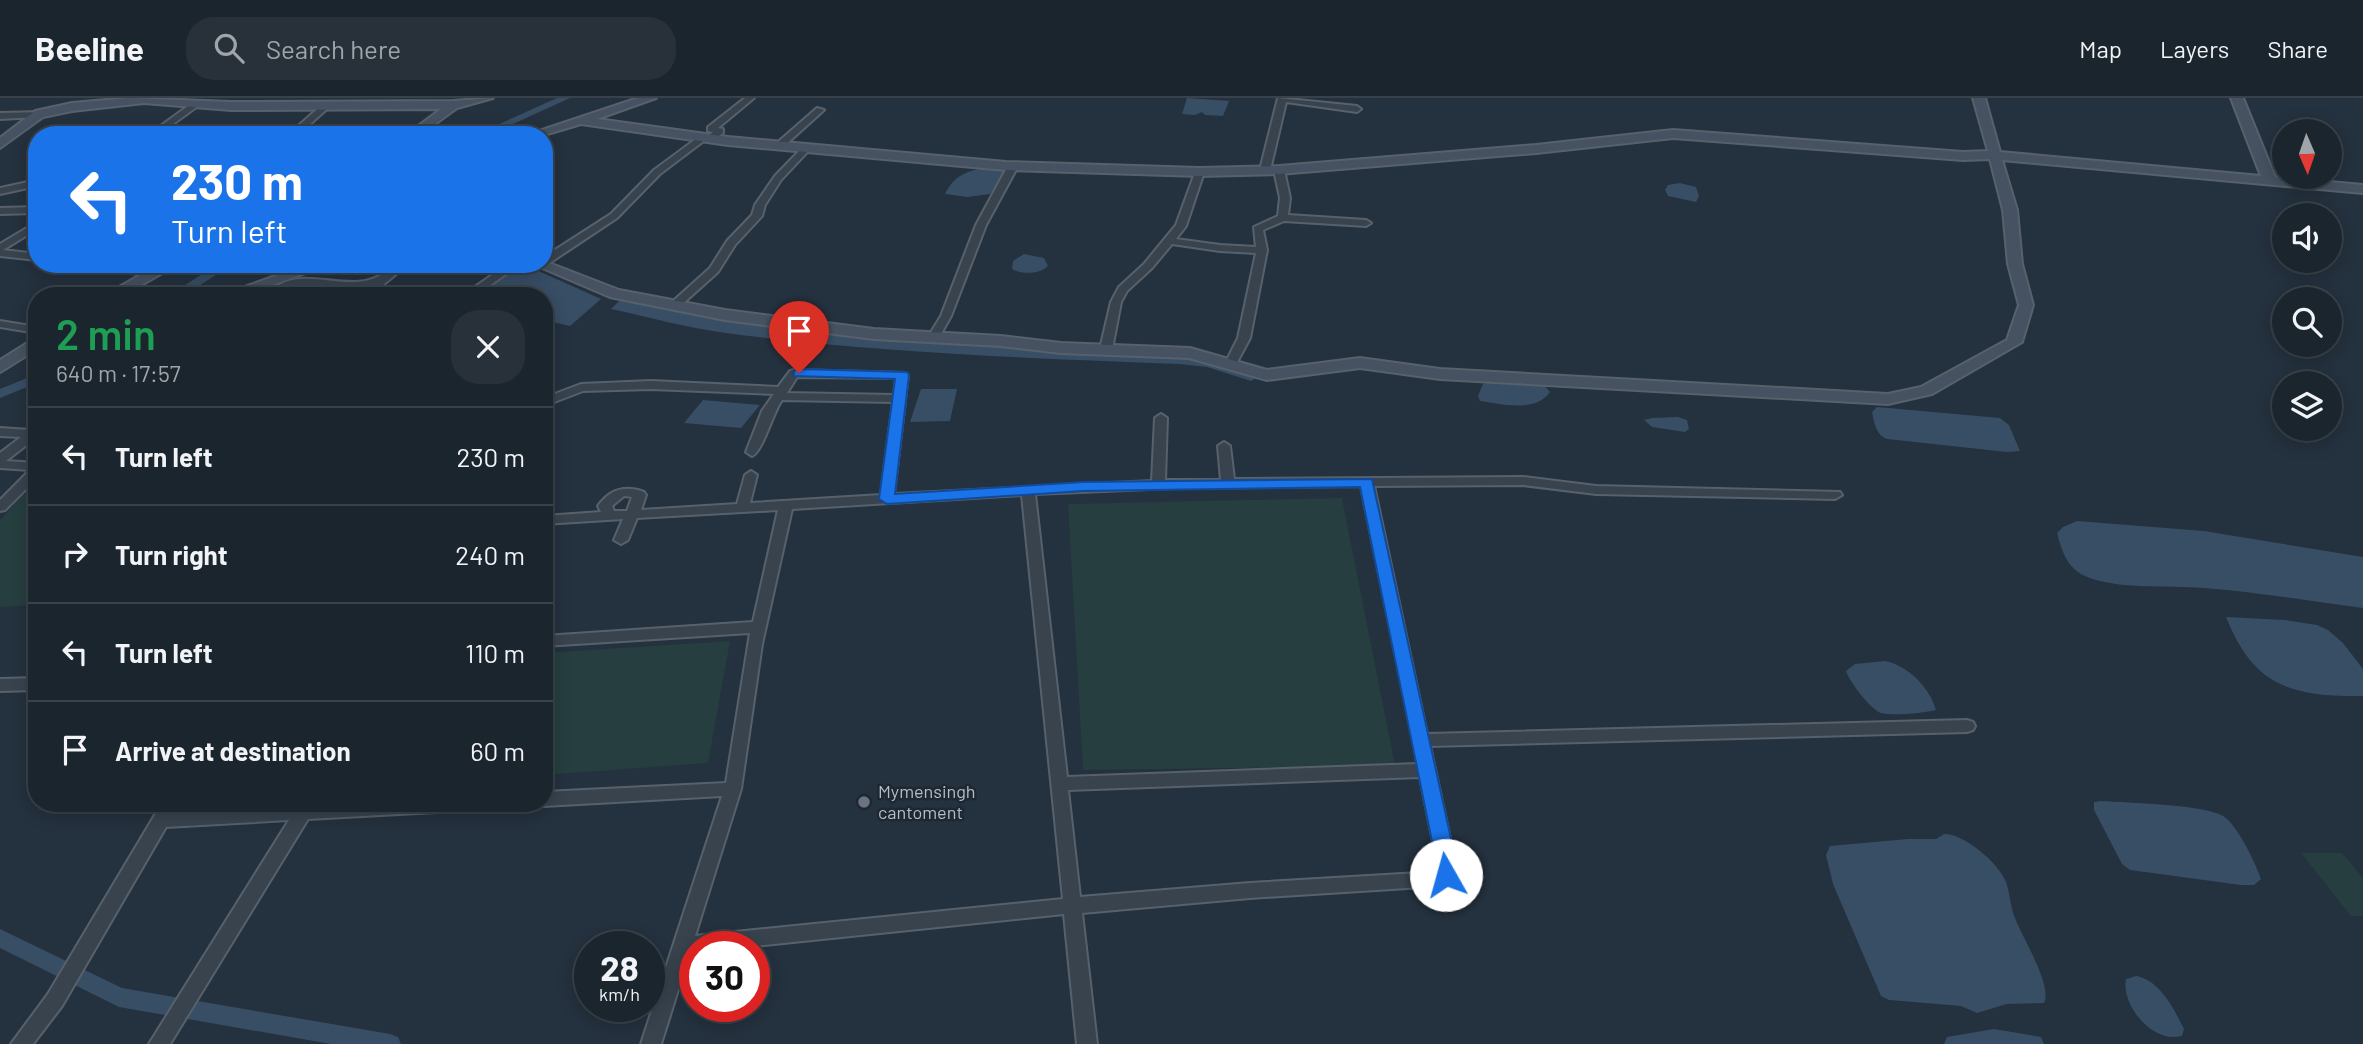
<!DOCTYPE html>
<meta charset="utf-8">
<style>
body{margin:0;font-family:Barlow,sans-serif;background:#28313a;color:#f1f3f6;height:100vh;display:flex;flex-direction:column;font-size:26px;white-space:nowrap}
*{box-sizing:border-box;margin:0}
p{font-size:23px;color:#a0a5aa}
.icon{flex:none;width:38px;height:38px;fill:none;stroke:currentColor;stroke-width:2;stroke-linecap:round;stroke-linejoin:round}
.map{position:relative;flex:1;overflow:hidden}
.side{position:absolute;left:28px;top:189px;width:525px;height:525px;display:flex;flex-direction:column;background:#1b252e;border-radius:28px;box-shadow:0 4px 18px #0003,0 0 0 2px #39424a}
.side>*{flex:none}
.top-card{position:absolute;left:28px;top:28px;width:525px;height:147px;border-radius:28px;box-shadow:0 4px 18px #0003,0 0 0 2px #39424a;background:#1a73e8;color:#fff;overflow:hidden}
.needle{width:46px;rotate:178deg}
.fabs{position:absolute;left:2272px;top:21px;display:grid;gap:14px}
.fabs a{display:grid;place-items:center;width:70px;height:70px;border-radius:50%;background:#1b252e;box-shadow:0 4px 18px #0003,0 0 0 2px #39424a;font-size:35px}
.speed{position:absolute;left:574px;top:833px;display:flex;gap:14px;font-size:35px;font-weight:700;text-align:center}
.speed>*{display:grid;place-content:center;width:91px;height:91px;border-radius:50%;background:#1b252e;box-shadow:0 4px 18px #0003,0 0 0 2px #39424a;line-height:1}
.speed small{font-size:18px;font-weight:400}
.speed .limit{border:10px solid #d22;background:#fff;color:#111}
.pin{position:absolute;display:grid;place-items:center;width:60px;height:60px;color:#fff;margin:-72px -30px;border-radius:50% 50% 50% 0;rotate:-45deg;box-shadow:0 0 7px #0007}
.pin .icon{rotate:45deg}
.me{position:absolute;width:77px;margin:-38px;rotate:353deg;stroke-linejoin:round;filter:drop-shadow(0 0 5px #0008)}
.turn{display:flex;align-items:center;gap:24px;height:147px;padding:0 28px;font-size:32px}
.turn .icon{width:91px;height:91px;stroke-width:2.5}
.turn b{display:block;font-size:49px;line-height:60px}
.round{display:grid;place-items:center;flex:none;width:74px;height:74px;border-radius:28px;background:#28313a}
.headline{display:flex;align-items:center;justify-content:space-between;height:119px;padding:0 28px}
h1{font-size:42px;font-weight:600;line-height:52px;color:#1e9e55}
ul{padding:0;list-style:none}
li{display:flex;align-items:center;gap:21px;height:98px;padding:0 28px;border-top:2px solid #39424a}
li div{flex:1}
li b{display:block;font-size:26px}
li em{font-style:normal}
header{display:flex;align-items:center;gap:42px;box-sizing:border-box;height:98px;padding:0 35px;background:#1b252e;border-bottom:2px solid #39424a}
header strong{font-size:33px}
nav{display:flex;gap:38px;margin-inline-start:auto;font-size:24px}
.search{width:490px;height:63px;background:#28313a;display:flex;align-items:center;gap:18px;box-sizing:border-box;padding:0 24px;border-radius:28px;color:#a0a5aa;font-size:26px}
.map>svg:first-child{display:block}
.green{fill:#263e3f}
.water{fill:#384e65}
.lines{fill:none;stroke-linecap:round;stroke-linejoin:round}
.canal{fill:#384e65;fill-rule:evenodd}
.street-casing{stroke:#56616c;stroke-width:4}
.secondary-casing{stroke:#56616c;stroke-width:4}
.street{fill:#38434e;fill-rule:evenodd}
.secondary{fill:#465261;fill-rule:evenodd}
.route{fill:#1a73e8;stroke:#114b97;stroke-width:2}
.worship-dot{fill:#6b7280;stroke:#1d2833;stroke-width:2.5}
.labels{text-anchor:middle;stroke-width:5;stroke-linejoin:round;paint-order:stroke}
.poi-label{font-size:18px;fill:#b4bec9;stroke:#1d2833;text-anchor:start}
</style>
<header>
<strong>Beeline</strong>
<div class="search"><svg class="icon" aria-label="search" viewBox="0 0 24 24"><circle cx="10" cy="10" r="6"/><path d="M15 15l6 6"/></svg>Search here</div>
<nav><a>Map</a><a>Layers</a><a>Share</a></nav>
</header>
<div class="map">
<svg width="2363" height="946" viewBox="0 0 2363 946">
<rect width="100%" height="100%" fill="#24313e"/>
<!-- green -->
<path class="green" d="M23,397h14v105l-5,5 -32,2v-87z
M1342,400l53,268 -312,4 -15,-266z
M730,543l-22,122 -164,12v-122z
M2301,755h41l21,25v38h-12z"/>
<!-- water -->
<path class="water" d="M1187,0l42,3 -6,15 -18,-1 -3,-3 -7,3 -13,-1z
M1006,70l-6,15 -10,11 -22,3 -23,-3c12,-25 35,-27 61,-26z
M1680,85l16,4 3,9 -3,6 -28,-6 -3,-6 3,-5z
M1024,156l20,4 4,8c-8,8 -26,9 -36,3l1,-8z
M523,166l78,35 -31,27 -26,-6v-24h-66z
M620,202l161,29 413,30 64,18 -7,4 -44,-14 -28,-3c-151,-6 -303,-11 -453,-31 -39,-5 -77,-16 -115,-24z
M1495,283l43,3 7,2 5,6c-14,21 -50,12 -70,9l-2,-5 5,-12z
M921,291h36l-7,32 -40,1z
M703,302l57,5 -19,23 -57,-5z
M1877,309l123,11 9,7 11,26 -13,1 -120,-13c-11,-4 -13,-17 -15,-27z
M1652,320l26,-1 9,3 2,9 -4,3 -33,-5 -8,-7z
M2077,423l127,10 159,26v51c-53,-7 -107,-16 -160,-20 -35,-3 -86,2 -118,-12 -18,-8 -23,-25 -28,-43l6,-6z
M2226,519l59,3 32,5 11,5 15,13 20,26v27c-71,1 -109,-9 -137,-79z
M1885,563c24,5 44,26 51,49 -11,3 -44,6 -55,3 -10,-3 -32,-32 -35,-42l9,-7z
M2101,703c28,2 97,3 120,14 15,6 35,49 40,64l-7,6h-13l-111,-15 -8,-6 -28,-54v-8z
M1944,736c19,-1 55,29 62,48 4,11 4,24 9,36 7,19 38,68 29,85l-37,1 -30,9 -16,-7 -72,-6 -8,-4 -48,-112 -7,-29 4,-9 78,-7h28z
M2136,878c24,4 38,33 48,53l-2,7c-30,8 -61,-31 -56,-57z"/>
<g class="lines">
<!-- canal -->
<path class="canal" d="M557,0h13l-81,37h-14z
M218,166h15l-50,32h-15z
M37,276v9l-37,15v-9z
M0,831l122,59 268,46 8,3 3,7h-70l-212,-37 -119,-59z
M1994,931l47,8 3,7h-100l3,-7z"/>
<!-- street casing -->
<g class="street-casing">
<path id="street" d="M745,0h9l-36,30 5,1v4l-11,8 -7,-1 -45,34 -43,44 -69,46h-7h3v-7l67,-43 43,-44 46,-34 7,1 6,-5 -5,-1v-4z
M1278,0l79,8 4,3 -4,3 -71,-10 -16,68 -5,3 -5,-3z
M195,3l7,2 -44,32h-10z
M322,7l7,2 -31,28h-10z
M817,10l7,2 -41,37h-6v-4z
M42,14l1,2 -4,3 -39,2v-6z
M804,48l7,2 -30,32 -16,25 -3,11 -27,29 -17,27 -39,35h-8v-4l39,-35 17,-27 25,-26 3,-10 20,-29z
M1013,65l5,3 -32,59 -35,91 -13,23h-8l-2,-2 13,-21 35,-91 32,-59z
M1279,69l5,3 6,28 -2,17 78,5 5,3 -5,3 -82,-5 -21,9 4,20 -17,88 -15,28 -4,1 -6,-3 13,-26 18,-85 -36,-2 -48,-7 -20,24 -25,23 -6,11 -9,47 -2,2h-8l-2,-2 11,-47 8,-15 25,-23 32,-39 20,-55 8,2 -18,54 -10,13 44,6 36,2 -2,-20 24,-11 2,-18 -6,-28z
M37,82v6l-37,8v-6z
M37,109v6l-37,1v-6z
M37,124v7l-34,21 34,4v6l-37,-4v-12z
M83,166h29l40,6 5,3 -5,3 -64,-9z
M356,166h52l-25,21 -22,4 -9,7h-12l8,-8 -44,-3 -16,3 -12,6 -5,-3c32,-30 81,8 116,-20l-27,-2 -4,-1z
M508,166h12l-45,32h-13z
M0,223l37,6v6l-37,-6z
M794,272l112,3 2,2 -14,119 258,-13 3,-63 6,-4 6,4 -2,62h56l-3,-34 6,-4 6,4 4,33 289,-2 73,9 244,6 2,3 -7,4 -239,-5 -73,-9 -149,1 53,248 540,-14 6,2 2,4 -2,4 -6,2 -537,14 26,120 -4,14 -13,6 -189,12 -168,15 15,131h-20l-13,-130 -320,33h-49v5h-5l-29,92h-20l81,-248 -178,10 -6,-3h6v-11l182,-9 24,-150 -206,13v-10l209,-14 25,-112 -141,8 -9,22 -7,4 -7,-4 9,-21 -79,5v-8l57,-4 -3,-6c12,-17 27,-21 46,-14l2,3 -5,15 96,-6 8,-29 6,-4 6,4 -7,28 131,-8 12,-93 -111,-2c-9,12 -19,51 -30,56l-6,-4 16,-41 12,-17 -123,-5 -68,2 -39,15v-8l37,-14 70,-3 127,6 12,-16zM797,279l99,1 -2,17 -107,-2zM1361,388l57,278 -351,13 -32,-283 138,-6zM1022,397l41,404 -368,37 46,-147 21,-145 30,-135zM624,398l8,1 -5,14h-13l-2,-5zM1420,679l18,89 -2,6 -186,11 -170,14 -12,-107z
M37,329v10l-31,24 31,2v15l-32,32 -5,1v-11l30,-30 -30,-2v-15l21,-16 -21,-1v-8l30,2z
M37,580v12l-37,1v-12z
M162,705h17l-5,9 171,-9h136l-2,5 -6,2 -165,9 -138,225h-21l140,-224 -123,7 -104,179 -29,38h-22l37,-50z"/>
</g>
<!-- secondary casing -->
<g class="secondary-casing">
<path id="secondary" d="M129,0l102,4 222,-1 40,-3 -36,10 -37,27h-14l35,-26 -210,1 -87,-7 -72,8 -29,6 -43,31v-10l35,-27 37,-8z
M638,0h18l-59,21 131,18 278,25 193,6 80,-2 257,-21 137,-15 290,22 25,-1 -15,-53h12l15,54 261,24 -30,-78h12l32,79 88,8v8l-361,-33 15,50 5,54 11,41 -11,37 -90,52 -44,10 -448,-25 -80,-11 -93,12 -78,-22 -128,-5 -60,-7 -127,-7 -149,-19 -115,-23 -77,-33h11v-3l75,29 106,20 149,19 127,7 60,7 129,5 77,22 93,-12 80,11 448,25 33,-7 86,-47 12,-35 -11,-41 -5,-54 -13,-51 -27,1 -290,-22 -137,15 -257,21 -80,2 -193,-6 -278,-25 -147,-21 -37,11h-17z
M160,166h18l-56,32h-19z
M308,166h22l-88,32h-22z
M37,239v12l-37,23v-12z"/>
</g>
<!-- street -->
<use href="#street" class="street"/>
<!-- secondary -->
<use href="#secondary" class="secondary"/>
</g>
<!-- route -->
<path class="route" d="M799,271l108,3 2,3 -14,119 188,-12 289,-3 85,387 -4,15 -7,3 -7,-3 -3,-6 1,-9 -77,-379 -277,4 -196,13 -8,-5 16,-120 -101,-3v-6z"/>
<!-- markers -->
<circle class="worship-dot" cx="864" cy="704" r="7"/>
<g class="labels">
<!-- poi labels -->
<g class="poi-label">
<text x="878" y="700">Mymensingh<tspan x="878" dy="21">cantoment</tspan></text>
</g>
</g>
</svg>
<div class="fabs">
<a><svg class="needle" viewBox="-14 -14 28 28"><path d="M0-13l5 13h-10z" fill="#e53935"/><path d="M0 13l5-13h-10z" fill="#a0a5aa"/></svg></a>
<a><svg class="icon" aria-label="sound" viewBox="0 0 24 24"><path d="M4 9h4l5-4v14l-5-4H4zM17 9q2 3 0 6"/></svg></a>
<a><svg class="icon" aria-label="search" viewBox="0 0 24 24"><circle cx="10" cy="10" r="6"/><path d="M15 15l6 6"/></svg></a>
<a><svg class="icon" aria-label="layers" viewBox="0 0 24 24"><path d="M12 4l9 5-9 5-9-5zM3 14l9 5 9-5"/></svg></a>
</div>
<div class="speed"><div>28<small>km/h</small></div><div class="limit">30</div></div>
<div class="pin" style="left:799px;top:275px;background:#d93025"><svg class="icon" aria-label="arrive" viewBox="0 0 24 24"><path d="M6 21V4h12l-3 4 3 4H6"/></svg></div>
<svg class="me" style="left:1446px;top:777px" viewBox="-20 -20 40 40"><circle r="19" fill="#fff"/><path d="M0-13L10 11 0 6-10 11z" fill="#1a73e8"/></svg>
<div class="top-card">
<div class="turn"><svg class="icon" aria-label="left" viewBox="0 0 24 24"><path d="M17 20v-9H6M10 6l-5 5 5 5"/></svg><div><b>230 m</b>Turn left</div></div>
</div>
<section class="side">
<div class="headline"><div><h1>2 min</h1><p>640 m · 17:57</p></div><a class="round"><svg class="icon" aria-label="close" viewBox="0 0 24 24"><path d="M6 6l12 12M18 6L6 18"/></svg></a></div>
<ul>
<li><svg class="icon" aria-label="left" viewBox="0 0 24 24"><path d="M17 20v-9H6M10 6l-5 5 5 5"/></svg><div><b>Turn left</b></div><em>230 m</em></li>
<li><svg class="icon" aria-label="right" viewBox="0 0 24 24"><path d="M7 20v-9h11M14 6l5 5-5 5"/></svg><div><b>Turn right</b></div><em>240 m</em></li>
<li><svg class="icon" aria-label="left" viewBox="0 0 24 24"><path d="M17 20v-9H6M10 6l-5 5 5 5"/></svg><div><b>Turn left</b></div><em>110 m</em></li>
<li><svg class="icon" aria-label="arrive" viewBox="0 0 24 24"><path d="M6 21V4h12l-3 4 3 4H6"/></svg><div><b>Arrive at destination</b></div><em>60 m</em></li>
</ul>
</section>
</div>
